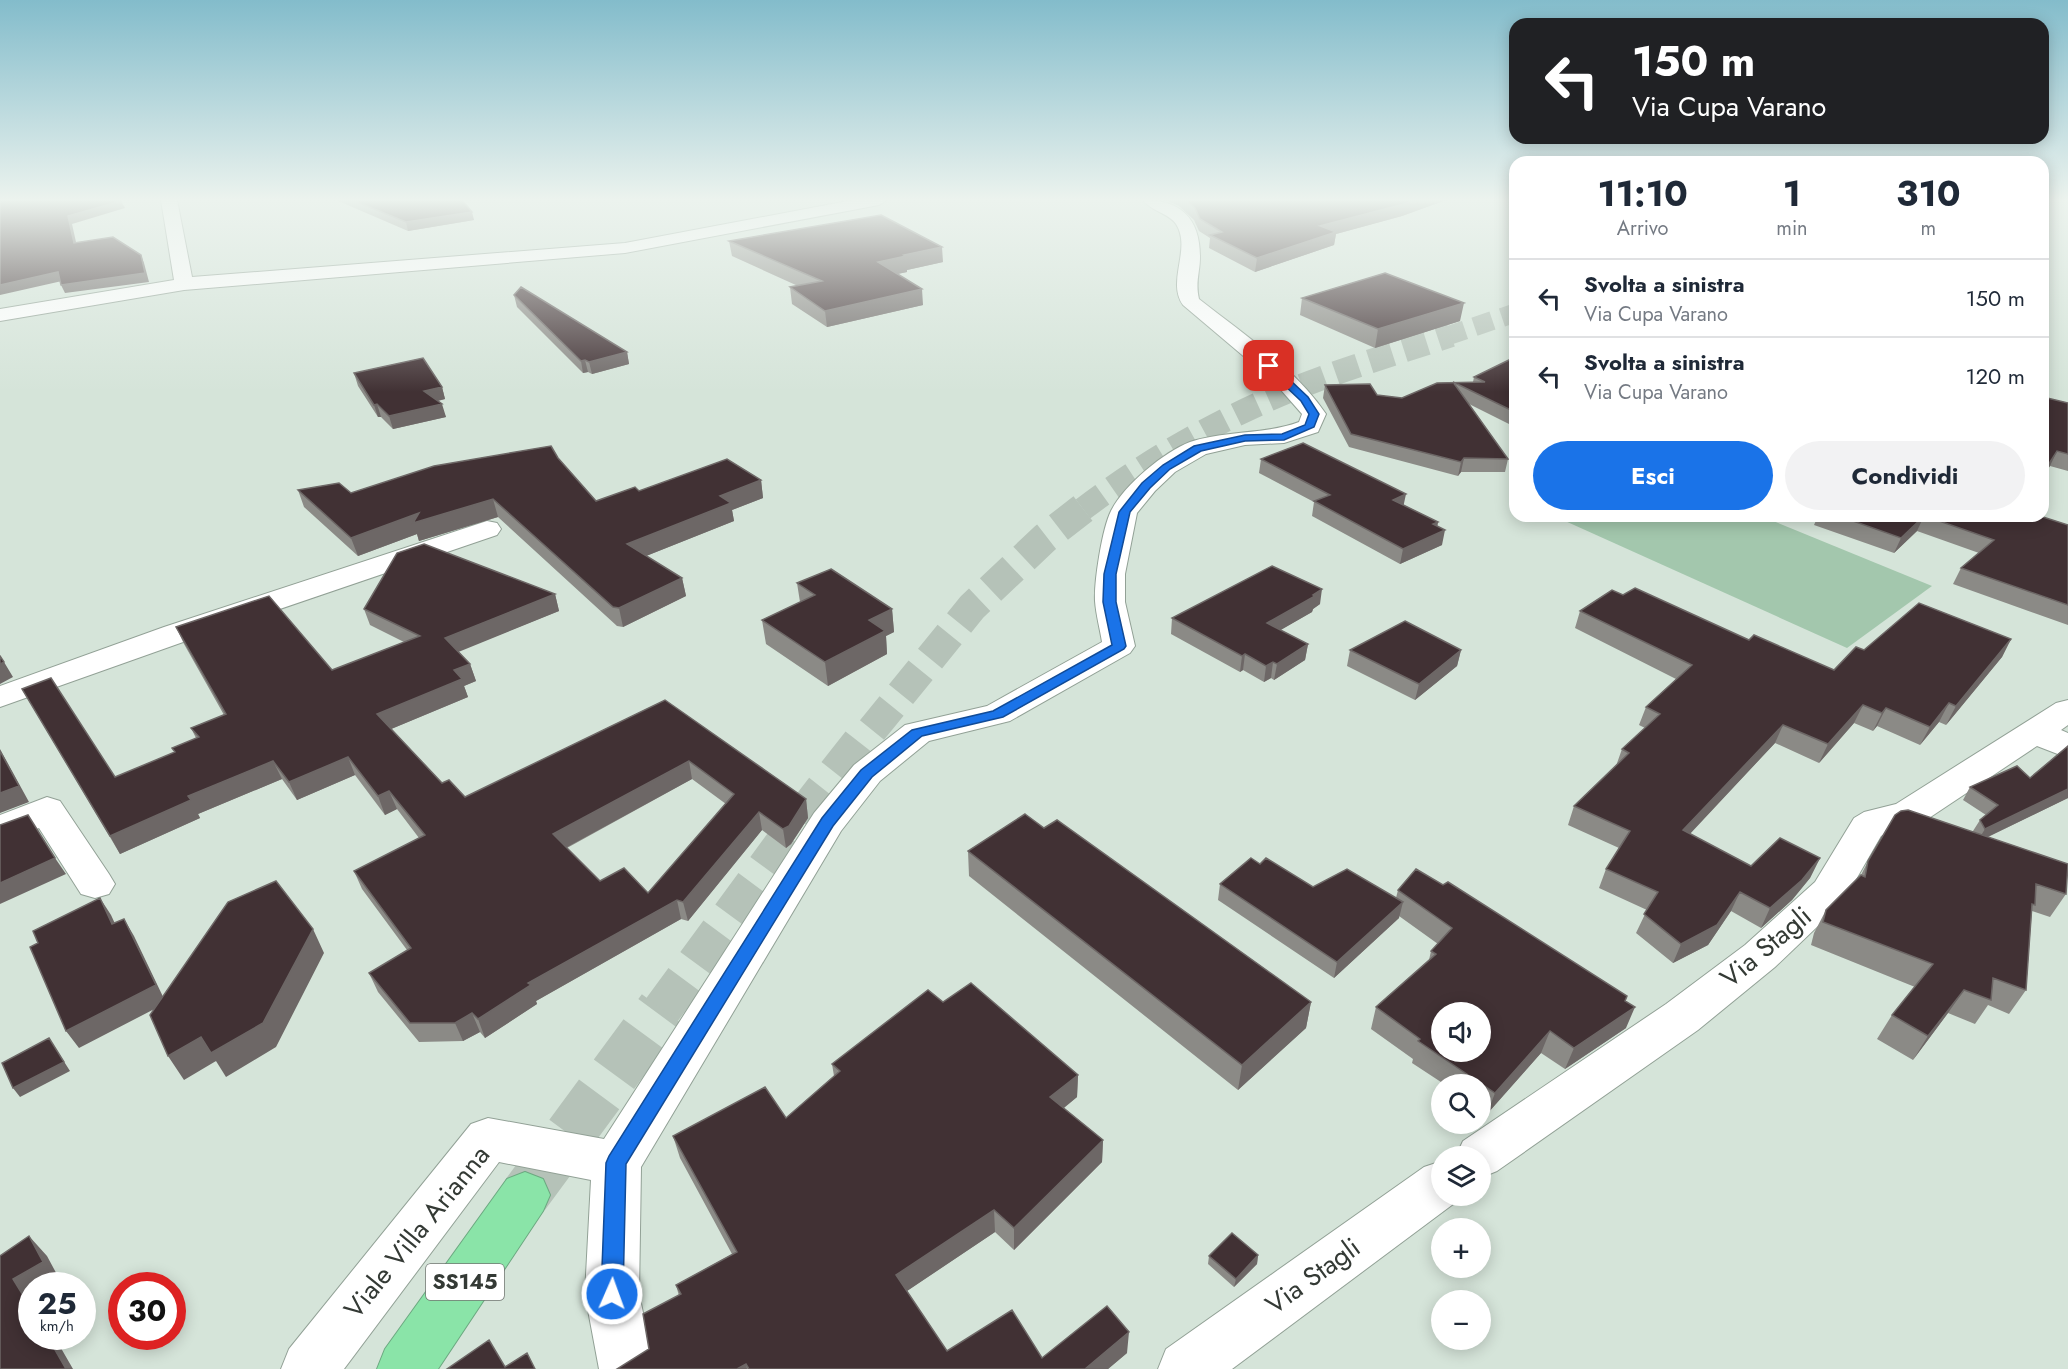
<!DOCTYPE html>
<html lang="it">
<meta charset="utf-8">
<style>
body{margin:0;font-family:Jost,sans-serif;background:#f2f2f3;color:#1f2937;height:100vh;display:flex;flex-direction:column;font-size:22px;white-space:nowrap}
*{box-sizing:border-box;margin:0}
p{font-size:20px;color:#747a83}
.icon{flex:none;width:33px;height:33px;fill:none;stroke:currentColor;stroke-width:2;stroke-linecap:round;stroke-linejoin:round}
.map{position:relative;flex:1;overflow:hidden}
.drawer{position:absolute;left:1509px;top:156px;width:540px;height:366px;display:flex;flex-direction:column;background:#fff;border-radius:18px;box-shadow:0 3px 15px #0003}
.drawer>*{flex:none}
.hud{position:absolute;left:1509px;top:18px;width:540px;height:126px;border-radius:18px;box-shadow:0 3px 15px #0003;background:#202124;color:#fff;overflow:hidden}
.tools{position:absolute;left:1431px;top:1002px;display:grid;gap:12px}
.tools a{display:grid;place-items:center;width:60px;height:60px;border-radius:50%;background:#fff;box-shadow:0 3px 15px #0003;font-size:30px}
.speed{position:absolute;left:18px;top:1272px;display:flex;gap:12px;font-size:30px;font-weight:700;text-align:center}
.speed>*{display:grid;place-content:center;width:78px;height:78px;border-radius:50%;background:#fff;box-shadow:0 3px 15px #0003;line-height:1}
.speed small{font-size:15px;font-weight:400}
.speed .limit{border:9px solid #d22;background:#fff;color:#111}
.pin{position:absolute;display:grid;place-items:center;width:51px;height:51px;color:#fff;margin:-26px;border-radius:12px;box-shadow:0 3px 9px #0006}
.me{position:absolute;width:66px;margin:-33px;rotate:2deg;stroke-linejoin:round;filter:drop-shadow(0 0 4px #0008)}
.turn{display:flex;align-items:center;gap:21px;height:126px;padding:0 24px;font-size:27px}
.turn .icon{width:78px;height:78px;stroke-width:2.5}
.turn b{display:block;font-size:42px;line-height:51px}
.eta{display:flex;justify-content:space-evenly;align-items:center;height:102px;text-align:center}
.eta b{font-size:36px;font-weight:700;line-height:42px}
.action{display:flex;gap:12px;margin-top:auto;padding:12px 24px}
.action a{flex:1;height:69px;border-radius:36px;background:#1a73e8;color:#fff;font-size:24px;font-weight:700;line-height:69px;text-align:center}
.action a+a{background:#f2f2f3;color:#1f2937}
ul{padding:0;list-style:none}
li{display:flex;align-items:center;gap:18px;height:78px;padding:0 24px;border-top:2px solid #e0e1e3}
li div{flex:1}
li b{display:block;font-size:22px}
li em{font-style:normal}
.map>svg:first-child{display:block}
.green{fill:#a3c7ad}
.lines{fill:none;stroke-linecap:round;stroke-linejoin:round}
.highway-tunnel-far4{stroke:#b5c2b8;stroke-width:19;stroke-dasharray:19 10;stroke-linecap:butt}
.highway-tunnel-far3{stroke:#b5c2b8;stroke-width:24;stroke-dasharray:24 12;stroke-linecap:butt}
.highway-tunnel-far2{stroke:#b5c2b8;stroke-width:31;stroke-dasharray:31 15;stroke-linecap:butt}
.highway-tunnel-far1{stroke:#b5c2b8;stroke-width:39;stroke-dasharray:39 20;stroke-linecap:butt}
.highway-tunnel{stroke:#b5c2b8;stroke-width:50;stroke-dasharray:50 25;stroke-linecap:butt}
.minor-casing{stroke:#92a196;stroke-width:2}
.highway-casing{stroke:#6ca880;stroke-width:2}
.minor{fill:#fff;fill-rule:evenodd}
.highway{fill:#8ae4a8;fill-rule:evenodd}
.wall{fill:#8b8a86;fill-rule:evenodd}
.shaded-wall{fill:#6d6766}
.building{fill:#413134;stroke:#6d6766;stroke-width:1.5;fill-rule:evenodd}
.route{fill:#1a73e8;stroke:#114b97;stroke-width:1.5}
.labels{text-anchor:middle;stroke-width:6;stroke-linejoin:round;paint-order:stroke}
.shield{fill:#fff;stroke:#717572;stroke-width:1.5}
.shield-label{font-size:21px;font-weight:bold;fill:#343a35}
.near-street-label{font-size:27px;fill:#343a35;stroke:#fff}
</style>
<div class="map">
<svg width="2068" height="1369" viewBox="0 0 2068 1369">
<rect width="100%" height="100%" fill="#d5e4d9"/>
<!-- green -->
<path class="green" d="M1554,516h207l171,70 -85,62z"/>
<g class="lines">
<!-- highway-tunnel-far4 -->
<path class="highway-tunnel-far4" d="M1447,336l68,-23"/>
<!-- highway-tunnel-far3 -->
<path class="highway-tunnel-far3" d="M1083,509c69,-52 145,-95 226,-126 46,-18 95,-32 142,-48"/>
<!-- highway-tunnel-far2 -->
<path class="highway-tunnel-far2" d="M872,730l100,-123 73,-69 40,-31"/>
<!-- highway-tunnel-far1 -->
<path class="highway-tunnel-far1" d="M661,1011l154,-209 58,-74"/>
<!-- highway-tunnel -->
<path class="highway-tunnel" d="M525,1195l137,-186"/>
<!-- minor casing -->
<g class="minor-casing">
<path id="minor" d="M161,200h16l15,77 433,-34 228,-43h34l-8,5 -254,48 -441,37 -184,31v-12l174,-29z
M1143,200c38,0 57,18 57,57 0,15 -5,26 -1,42 44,35 95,68 127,115l-8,18 -34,11 -39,2 -39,9 -31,18 -20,19 -18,22 -12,61v28l10,44 -5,7 -120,68 -81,20 -49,40 -39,50 -200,336 -2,127 16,75h-56l-14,-75 6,-114 -92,-18 -155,207h-63l8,-20 182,-225 17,-6 116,21 210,-326 40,-48 51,-40 82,-19 115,-64c-2,-13 -6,-27 -7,-41 -1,-19 7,-72 16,-90 13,-26 53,-59 79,-69 35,-12 74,-7 109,-20l3,-8 -28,-32 -91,-77c-17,-24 9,-56 -7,-81 -7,-11 -26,-13 -33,-24z
M487,521l10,2 4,6 -4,6 -311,106 -186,66v-21l164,-59z
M2068,700v25l-7,5 7,3v25l-31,-12 -117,78 -32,8 -7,4 -38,66 -68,65 -77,63 -201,141 -17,7v-22h-24l7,-15 203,-137 79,-59 70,-63 39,-64 10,-6 32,-8 160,-101z
M47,797l13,4 49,73 6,10 -6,10 -14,4 -14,-4 -42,-66 -39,15v-28z
M1442,1161v35h19l-1,3 -228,170h-74l8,-20 258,-182z"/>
</g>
<!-- highway casing -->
<g class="highway-casing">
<path id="highway" d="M525,1172l18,7 7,16 -7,16 -105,158h-61l8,-20 122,-170z"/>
</g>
<!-- minor -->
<use href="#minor" class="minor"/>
<!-- highway -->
<use href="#highway" class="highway"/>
</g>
<!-- wall -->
<path class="wall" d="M336,200h126l12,20 -66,11z
M1160,200h286l-44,16 -66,18 -2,11 -79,27 -46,-24 1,-10 -11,-7 -5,-11 -15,-14 -11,-5z
M729,241l214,21 -36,8v2l-10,2 26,31 -96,22 -35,-23 -2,-17 8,-1 -66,-30z
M514,295l113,57 2,12 -37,10 -4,-2 -5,1 -66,-66z
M1302,298l158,23 -85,27 -75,-33z
M1515,357v70l-46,-23 39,55 -3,13h-44l-3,4 -109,-29 -26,-49 2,-13 52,10 25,3 35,-15 36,-1 1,-5z
M354,373l88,14 3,12 -7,2 8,16 -53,12 -12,-12h-3l-20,-31z
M2043,397l25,6v68l-18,-5 -7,10z
M558,458l38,43 43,-10 122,-11 2,18 -31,12 2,11 -88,35 36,22 4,18 -63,31 -6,-1 -119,-109 -79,24 -2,-7 -59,22 -54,-49 -6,-17 53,3z
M1261,459l143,46 34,17 -1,4 5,19 -42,19 -88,-48 2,-14 -55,-29z
M1818,516h222l28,9v100l-115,-41 8,-16 18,-15 -62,-22 -23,22 -80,-28z
M797,583l95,26 2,23 -8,4 1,18 -59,32 -62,-42 -4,-24 38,-18z
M555,594l4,17 -101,40 12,13 6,17 -12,5 4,11 -77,32 51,54 23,14 200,-97 141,99 2,19 -17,26 -5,4 -24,-18 -74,91 -7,-2 -145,82 1,3 -52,34 -5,-6 -17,9 -44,1 -41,-50 -9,-19 38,-23 -45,-61 -8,-18 65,-33 -22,-29 -12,6 -30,-40 -58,25 -15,-21 -84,35 2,4 -80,36 -98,-165 93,88 60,-25 21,-14 -5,-10 33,-13 -40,-71 -8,-17 156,43 72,-28 -34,-17 -6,-16zM692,779l34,25 -78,89 -48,-12 -33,-33z
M1623,595l211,75 30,-20 147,-11 -9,18 -56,68 -7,-3 -19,23 -43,-19 -4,5 -19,-8 -35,40 -44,-20 -86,91 62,32 69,-8 -10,20 -18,22 -31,28 -30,-17 -23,34 -35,18 -37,-30 11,-23 -48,-22 7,-19 13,-21 -51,-23 6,-19 42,-40 6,-17 23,-21 -6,-3 7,-18 30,-28 -101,-51 5,-17z
M1320,604l-7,5 -1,3 -32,18 28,14 -3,16 -31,20 -3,-2 -7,4 -21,-12 -3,2 -69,-38 1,-16z
M1350,650h111l-4,16 -42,34 -68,-34z
M2068,746v52l-80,39 78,57 -16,23 -18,-6 -6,79 -17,24 -21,-9 -13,19 -27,-11 -35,47 -36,-21 15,-24 23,-28 -104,-42 3,-12 12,-23 35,-35 7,-14 105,-30 7,-11 6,-5 -23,-15 7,-13 60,-9z
M1044,828l267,174 -5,26 -68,62 -269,-214 -1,-25z
M1260,864l53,23 83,11 2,-8 227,111 1,27 -61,41 -24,-16 -54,61 -7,-4v-26h-36l-32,-21 1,-4 -42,-30 5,-22 53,-47 2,-9 7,-7 -39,-28v2l-65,60 -116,-78 2,-16z
M943,1002l135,73 -1,22 -13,11 39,32 -1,22 -88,88 -19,-18 -88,59 40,60 95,7 85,-5 -19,16h-491l32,-20 30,-53 -3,-11 56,-31 -52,-96 -7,-22 113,-18 48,-42 -2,-12z
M1258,1255l-1,9 -23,23 -26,-23 1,-8z"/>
<!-- shaded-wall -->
<path class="shaded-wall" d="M1416,200h30l-44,16 -66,18 -2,11 -79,27 2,-14 63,-32z
M121,201l4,7 -53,16 6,27 -4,-8 -6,-27z
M472,212l2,8 -66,11 -2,-9z
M942,247l1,15 -36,8v2l-28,6 -1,-16 26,-7z
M141,255l3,8 5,19 -84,11 -4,-8z
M58,272l4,9 -62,14v-10z
M922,289l1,16 -96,22 -2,-16z
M1464,303l-4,18 -85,27 3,-19z
M627,352l2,12 -37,10 -3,-12z
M585,360l3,12 -5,1 -2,-12z
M442,387l3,12 -17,4 -4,-12z
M377,404l4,13h-3l-4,-12z
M442,404l4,13 -53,12 -4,-13z
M2057,451l-7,15 -7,10v-3z
M1464,458l-3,14 -3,4 3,-14z
M761,480l2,18 -31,12 2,11 -103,41 -4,-18 93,-48z
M1406,494l-3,14 -10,-8z
M493,499l5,18 -79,24 -2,-7 -59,22 -7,-18 68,-25z
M1924,516l-7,15 -23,22 7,-15z
M1438,522l-2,12 9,-4 -3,15 -42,19 3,-15 30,-25z
M682,578l4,18 -63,31 -4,-19z
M1322,589l-2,15 -7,5 -1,3 -47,27 2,-16z
M555,594l4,17 -108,44 -6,-17z
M892,609l2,23 -8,4 1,18 -59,32 -3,-24 44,-42z
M2011,639l-9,18 -56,68 10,-19z
M1308,644l-3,16 -31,20 3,-16z
M1461,650l-4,16 -42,34 4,-16z
M1245,654l-2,16 -3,2 2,-16z
M4,662l9,15 -13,7v-20z
M1273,662l-2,16 -7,4 2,-16z
M470,664l6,17 -12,5 4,11 -84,35 -7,-18 77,-44z
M1949,703l-10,19 -19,23 10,-18z
M1863,705l-9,18 -35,40 9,-19z
M1886,708l-9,18 -4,5 9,-18z
M1783,725l-8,18 -100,107 8,-20z
M0,749l29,53 -29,11z
M348,757l7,18 -58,25 -8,-18z
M273,761l9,18 -84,35 2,4 -80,36 -10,-18 78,-40z
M689,761l3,18 -134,73 -5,-18z
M2068,789v9l-91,44 8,-13z
M389,791l8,18 -12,6 -7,-19z
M806,799l2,19 -17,26 -5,4 -3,-19z
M759,812l3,18 -74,91 -5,-19z
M55,858l11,16 -66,30v-21z
M1820,858l-10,20 -18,22 -31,28 9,-20z
M1740,892l-9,19 -23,34 -35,18 8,-19z
M100,898l11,17 12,26 -11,-17z
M677,900l4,19 -145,82 1,3 -52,34 -7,-19 50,-36z
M1403,902l-4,16 -65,60 3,-16z
M124,919l10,17 32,67 -87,45 -13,-17z
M313,929l11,24 -48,94 -50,30 -15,-24z
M1964,990l-16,23 -35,47 15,-24z
M1311,1002l-5,26 -68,62 4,-25z
M1635,1007l-9,21 -61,41 9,-21z
M472,1013l8,19 -17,9 -8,-18z
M1550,1031l-9,22 -54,61 8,-21z
M201,1037l15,24 -32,19 -16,-24z
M49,1038l21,33 -50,26 -7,-9z
M1078,1075l-1,22 -27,22v-22z
M1103,1140l-1,22 -88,88v-22z
M994,1210l1,22 -97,65 -2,-22z
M29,1236l18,20 14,26 -7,4h-22v24l-19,-31z
M1258,1255l-1,9 -23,23 2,-8z
M1129,1332l-2,21 -19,16h-23z
M47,1336h7l19,33h-7z
M746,1364l1,5h-10z"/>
<!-- building -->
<path class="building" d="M0,200h120l1,1 -53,15 6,27 39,-6 28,18 4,18 -84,12 -3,-13 -58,13z
M352,200h110l10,12 -66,10z
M1186,200h230l-12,4 -84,22 16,6 -79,26 -47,-23 12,-3 -22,-13 -5,-11z
M881,215l61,32 -38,8 2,1 -28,6 44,27 -97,22 -35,-24 32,-6 -93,-40z
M1385,273l79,30 -86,26 -76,-31z
M521,287l106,65 -38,10 -4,-2 -4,1 -67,-66z
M1515,357v55l-62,-30 55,77 -44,-1 -3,4 -110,-28 -26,-49 45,-1 7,11 25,3 35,-15 48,-1 -11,-5z
M423,358l19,29 -18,4 18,13 -53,12 -12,-12 -3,1 -20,-32z
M2043,397l25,6v51l-11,-3 -14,22z
M1303,443l103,51 -13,6 45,22 -5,2 12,6 -42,19 -89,-48 16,-6 -69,-36z
M551,446l7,12 38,43 39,-14 4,4 88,-32 34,21 -41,16 11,7 -104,41 55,34 -63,30 -6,-1 -120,-108 -80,24 6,-10 -68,25 -53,-48 41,-7 12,10 83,-27z
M1839,516h85l-23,22z
M1925,516h115l28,9v80l-107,-37 33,-28z
M424,544l131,50 -110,44 25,26 -16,6 8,9 -85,35 65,69 7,-3 16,17 200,-97 141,99 -17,27 -6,3 -24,-17 -76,90 -6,-2 -149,83 3,2 -53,34 -6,-6 -17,10h-45l-41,-50 42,-25 -57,-77 71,-36 -36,-44 -11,5 -30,-39 -59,25 -16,-21 -85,35 3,4 -81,36 -88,-147 29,-11 64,99 60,-25 -3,-4 27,-11 -8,-9 35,-14 -50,-87 93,-31 63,74 88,-34 -56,-27 33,-56zM689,761l45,33 -86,99 -24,-25 -24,13 -47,-47z
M1272,566l50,23 -9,6 2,1 -48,27 41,21 -31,20 -4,-2 -7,4 -21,-12 -3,2 -70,-38z
M831,569l61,40 -23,11 16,11 -60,31 -63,-42 53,-25 -18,-12z
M1635,588l114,52 5,-5 80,35 22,-23 8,3 55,-47 92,36 -55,67 -7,-3 -19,24 -44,-19 -4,5 -19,-8 -35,39 -45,-19 -100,105 68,36 29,-28 40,20 -18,22 -32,28 -30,-16 -23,33 -36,19 -37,-30 14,-22 -52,-23 24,-38 -56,-25 55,-53 -7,-4 38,-35 -14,-7 46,-42 -112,-54 32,-21 11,5z
M1405,621l56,29 -42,34 -69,-34z
M0,656l4,6 -4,2z
M2068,746v43l-83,40 -5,-9 18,-15 -28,-18 47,-21 13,12z
M0,751l19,35 -19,7z
M1908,810l160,54 -2,30 -30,-10 -1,21 -3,-1 -6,86 -33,-12 -2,22 -27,-10 -36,46 -36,-21 41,-51 -110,-42 3,-12 35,-35 4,2 3,-16 27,-46 6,-4z
M1025,814l19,14 13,-8 254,182 -69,63 -274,-214z
M28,815l27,43 -55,25v-58z
M1251,858l9,6 6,-6 47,29 34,-18 56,33 -66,60 -117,-78z
M1416,869l27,16 5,-3 179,114 -2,5 10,6 -61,41 -24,-17 -55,62 -77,-52 2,-2 -44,-32 60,-53 -5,-3 21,-23 -54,-38zM1442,1012h38v40h-38z
M276,881l37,48 -50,94 -52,30 -10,-16 -33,19 -18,-41 78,-113z
M100,898l12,26 12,-5 32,66 -90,46 -36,-84 8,-4 -5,-12z
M971,983l107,92 -28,22 53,43 -89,88 -20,-18 -98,65 51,76 65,-41 30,48 65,-52 22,26 -44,37h-336l-3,-5 -9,5h-120l32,-20 -6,-35 38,-20 -5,-9 61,-33 -64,-116 92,-49 21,31 54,-47 -8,-7 96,-74 15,12z
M49,1038l15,24 -51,26 -11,-25z
M1232,1233l26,22 -22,24 -27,-23z
M29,1236l14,26 -30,17 19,31v26h15l19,33h-66v-113z
M489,1340l16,27 22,-14 8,16h-88z"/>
<!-- sky -->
<linearGradient id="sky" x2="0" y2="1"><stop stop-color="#83bccb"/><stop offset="0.51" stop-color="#ecf3ee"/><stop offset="1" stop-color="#ecf3ee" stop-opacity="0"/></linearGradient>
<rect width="2068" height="392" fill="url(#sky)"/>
<!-- route -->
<path class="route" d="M1266,364h7l35,33 11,17 -5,13 -30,13 -39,1 -44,10 -31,18 -20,19 -20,24 -14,62v28l10,44 -2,3 -121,68 -81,19 -50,41 -39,49 -207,338 -3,130 -3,8 -8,3 -8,-3 -3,-8 5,-131 3,-7 213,-338 39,-48 51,-40 81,-19 119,-66 -9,-43 1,-28 15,-62 23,-29 21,-18 31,-19 51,-11 37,-1 23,-9 4,-11 -8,-13 -35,-33z"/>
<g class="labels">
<!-- shield labels -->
<rect class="shield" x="426" y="1264" width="78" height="36" rx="4.5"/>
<g class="shield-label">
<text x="465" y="1289">SS145</text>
</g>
<!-- near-street labels -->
<g class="near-street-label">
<text transform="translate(1766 947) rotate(-40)" y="9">Via Stagli</text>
<text transform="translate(417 1232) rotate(-51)" y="9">Viale Villa Arianna</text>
<text transform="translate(1313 1276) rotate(-36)" y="9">Via Stagli</text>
</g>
</g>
</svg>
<div class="tools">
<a><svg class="icon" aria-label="sound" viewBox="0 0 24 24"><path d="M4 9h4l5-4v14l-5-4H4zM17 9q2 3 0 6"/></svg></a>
<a><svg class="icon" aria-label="search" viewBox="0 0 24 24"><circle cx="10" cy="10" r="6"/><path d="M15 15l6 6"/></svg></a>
<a><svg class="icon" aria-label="layers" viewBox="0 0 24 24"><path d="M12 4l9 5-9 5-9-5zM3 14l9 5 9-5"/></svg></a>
<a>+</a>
<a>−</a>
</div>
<div class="speed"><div>25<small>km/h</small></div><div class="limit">30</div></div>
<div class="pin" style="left:1269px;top:366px;background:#d93025"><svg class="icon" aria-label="arrive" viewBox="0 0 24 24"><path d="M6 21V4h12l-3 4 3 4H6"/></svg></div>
<svg class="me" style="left:612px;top:1294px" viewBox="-20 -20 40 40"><circle r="17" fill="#1a73e8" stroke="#fff" stroke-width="3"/><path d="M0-11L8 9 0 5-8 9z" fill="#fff"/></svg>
<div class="hud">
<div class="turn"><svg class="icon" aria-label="left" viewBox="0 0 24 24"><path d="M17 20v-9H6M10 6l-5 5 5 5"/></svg><div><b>150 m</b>Via Cupa Varano</div></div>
</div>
<section class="drawer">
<div class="eta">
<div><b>11:10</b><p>Arrivo</p></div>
<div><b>1</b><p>min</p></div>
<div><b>310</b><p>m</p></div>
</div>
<ul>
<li><svg class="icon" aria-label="left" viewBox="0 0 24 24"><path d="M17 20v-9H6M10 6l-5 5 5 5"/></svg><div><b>Svolta a sinistra</b><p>Via Cupa Varano</p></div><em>150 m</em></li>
<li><svg class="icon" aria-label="left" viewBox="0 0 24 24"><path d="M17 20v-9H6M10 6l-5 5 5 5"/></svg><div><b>Svolta a sinistra</b><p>Via Cupa Varano</p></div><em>120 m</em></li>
</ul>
<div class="action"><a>Esci</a><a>Condividi</a></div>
</section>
</div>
